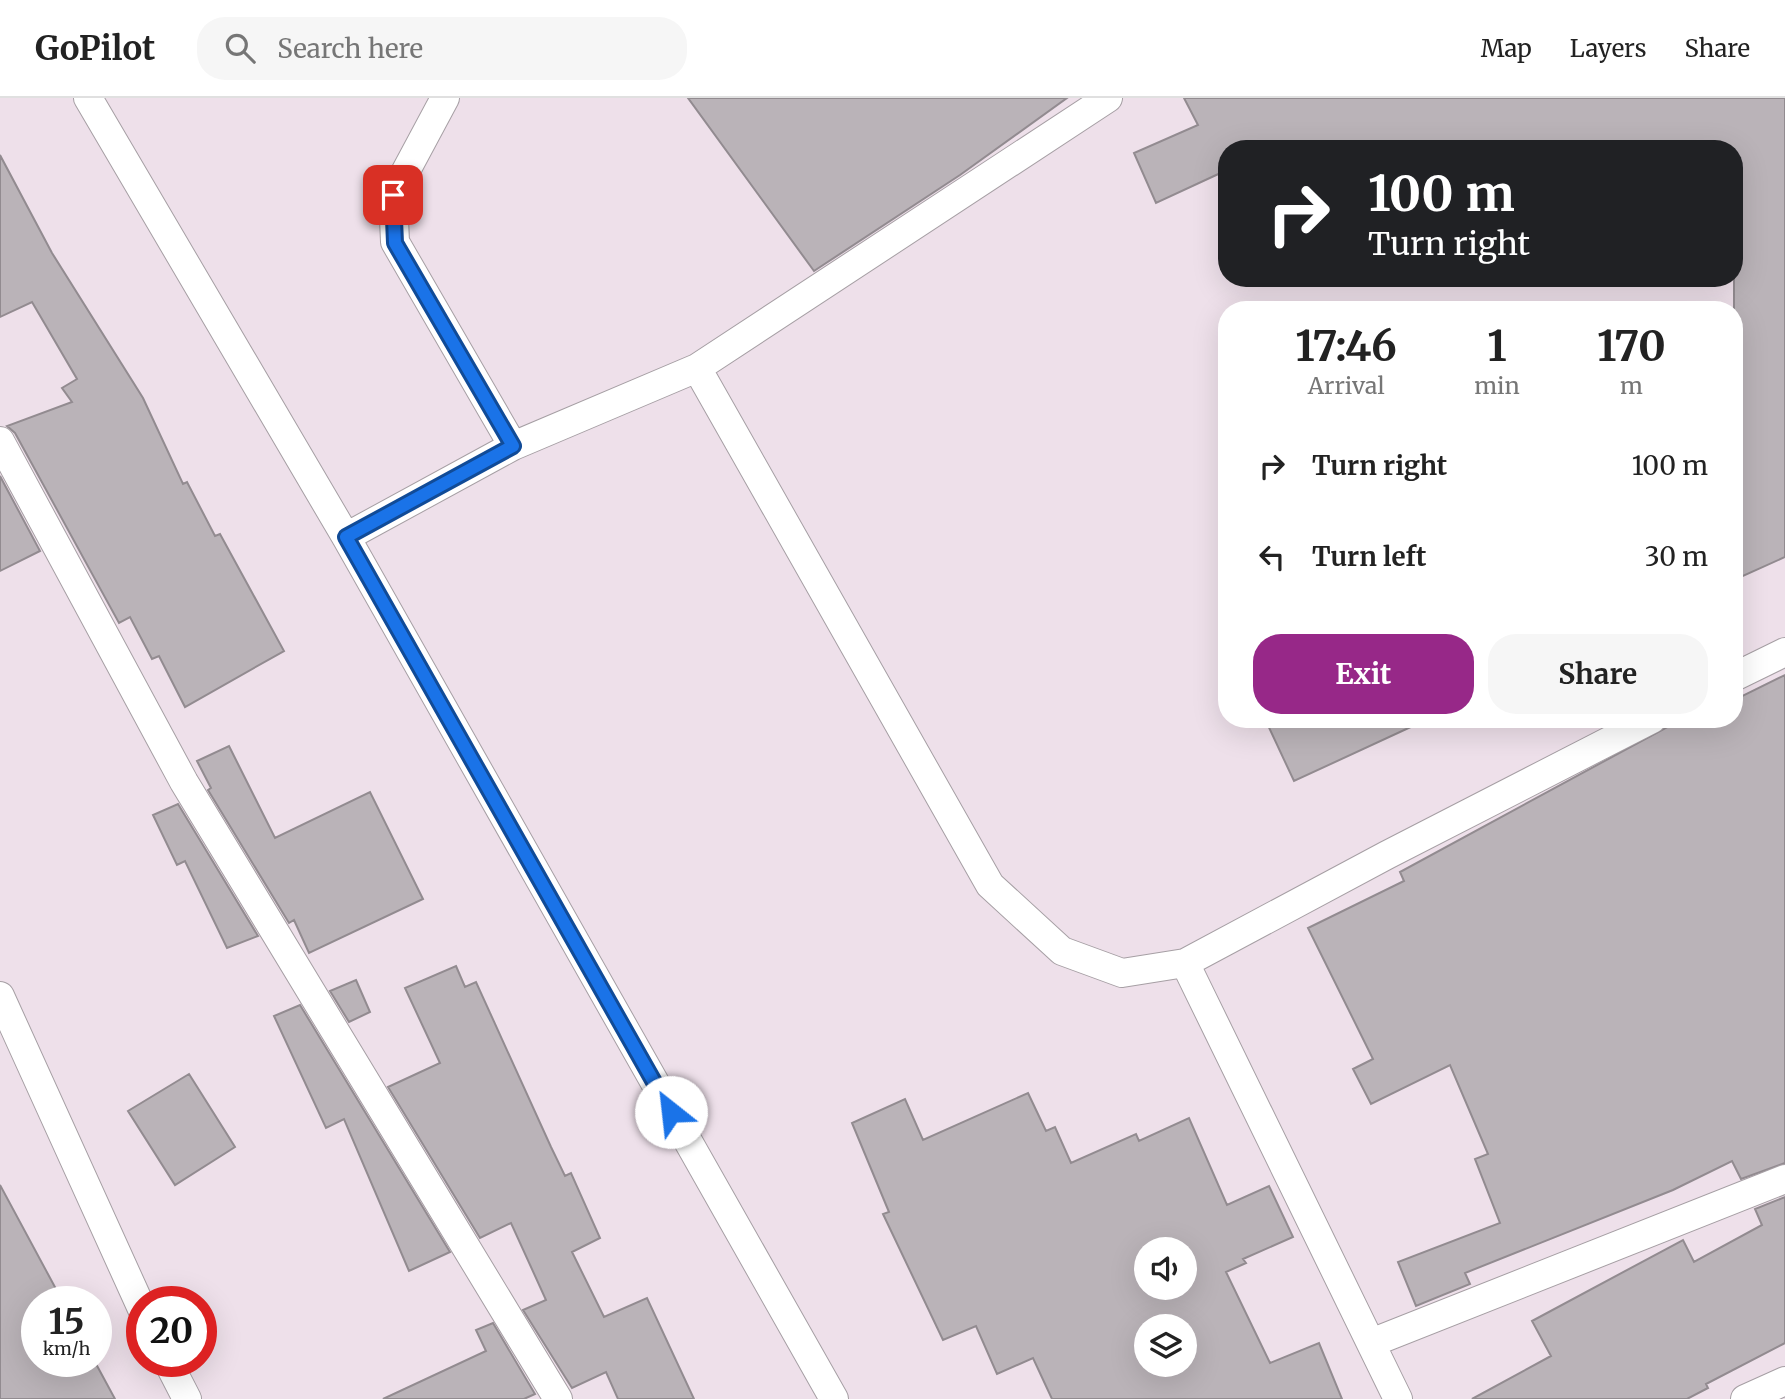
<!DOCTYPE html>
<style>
body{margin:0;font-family:Merriweather,serif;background:#f6f6f6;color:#222;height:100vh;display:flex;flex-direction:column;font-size:26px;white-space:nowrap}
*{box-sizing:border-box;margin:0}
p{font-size:23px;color:#767676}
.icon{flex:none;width:38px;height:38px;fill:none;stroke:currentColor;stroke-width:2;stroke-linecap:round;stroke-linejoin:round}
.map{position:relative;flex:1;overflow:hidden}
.sheet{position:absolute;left:1218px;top:203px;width:525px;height:427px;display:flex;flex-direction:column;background:#fff;border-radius:28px;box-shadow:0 7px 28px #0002}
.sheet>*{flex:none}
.hud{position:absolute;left:1218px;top:42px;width:525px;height:147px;border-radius:28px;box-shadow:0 7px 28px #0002;background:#202124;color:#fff;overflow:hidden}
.fabs{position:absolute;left:1134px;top:1139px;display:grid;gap:14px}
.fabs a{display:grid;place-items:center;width:63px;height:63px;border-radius:50%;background:#fff;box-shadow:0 7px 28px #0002;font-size:35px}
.speed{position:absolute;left:21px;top:1188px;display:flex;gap:14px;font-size:35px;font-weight:700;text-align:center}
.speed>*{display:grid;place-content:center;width:91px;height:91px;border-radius:50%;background:#fff;box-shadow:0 7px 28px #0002;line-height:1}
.speed small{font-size:18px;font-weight:400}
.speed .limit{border:10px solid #d22;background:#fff;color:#111}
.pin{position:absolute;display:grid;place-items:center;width:60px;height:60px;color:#fff;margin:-30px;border-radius:14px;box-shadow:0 4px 10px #0006}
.me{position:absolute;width:77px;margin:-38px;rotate:331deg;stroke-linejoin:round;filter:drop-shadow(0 0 5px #0008)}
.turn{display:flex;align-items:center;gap:24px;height:147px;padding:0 35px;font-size:32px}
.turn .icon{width:91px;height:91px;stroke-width:2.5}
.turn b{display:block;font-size:49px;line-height:60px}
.eta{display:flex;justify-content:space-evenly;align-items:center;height:119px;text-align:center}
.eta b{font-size:42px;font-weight:700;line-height:49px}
.action{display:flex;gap:14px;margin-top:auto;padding:14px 35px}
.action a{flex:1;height:80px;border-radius:28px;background:#972888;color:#fff;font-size:28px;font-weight:700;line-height:80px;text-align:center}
.action a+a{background:#f6f6f6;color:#222}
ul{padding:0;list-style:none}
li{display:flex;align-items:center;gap:21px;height:91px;padding:0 35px}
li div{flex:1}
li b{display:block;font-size:26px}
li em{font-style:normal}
header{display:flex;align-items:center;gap:42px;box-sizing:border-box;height:98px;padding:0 35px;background:#fff;border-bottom:2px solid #e0e0e0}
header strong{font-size:33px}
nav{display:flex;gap:38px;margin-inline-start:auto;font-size:24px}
.search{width:490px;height:63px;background:#f6f6f6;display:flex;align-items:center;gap:18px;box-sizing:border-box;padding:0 24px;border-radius:28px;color:#767676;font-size:26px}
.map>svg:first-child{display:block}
.built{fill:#eee0ea;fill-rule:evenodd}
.building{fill:#bab3b8;stroke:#928b90;stroke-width:2;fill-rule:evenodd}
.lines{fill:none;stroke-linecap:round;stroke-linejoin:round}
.lane-casing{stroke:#a69fa4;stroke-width:30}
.lane{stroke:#fff;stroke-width:28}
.route-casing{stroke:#114b97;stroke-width:18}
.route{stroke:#1a73e8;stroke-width:12}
</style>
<header>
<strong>GoPilot</strong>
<div class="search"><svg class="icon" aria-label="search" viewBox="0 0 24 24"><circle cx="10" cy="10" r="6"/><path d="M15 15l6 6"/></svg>Search here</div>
<nav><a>Map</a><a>Layers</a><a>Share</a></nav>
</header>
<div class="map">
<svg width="1785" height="1301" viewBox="0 0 1785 1301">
<rect width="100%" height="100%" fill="#f7eff5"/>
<!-- built -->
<path class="built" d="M0,0h1785v1301h-1785zM1227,51h507v129h-507zM1227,212h507v409h-507zM1146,1152h39v38h-39zM37,1204h59v60h-59zM142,1204h59v60h-59zM1146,1228h39v39h-39z"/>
<!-- building -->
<path class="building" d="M688,0h379l-107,77 -146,96z
M1184,0h601v459l-51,23v-431h-507v21l-71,33 -22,-50 64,-28z
M0,57l52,98 91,145 40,86 4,-2 28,54 5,-2 64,117 -99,56 -26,-51 -7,3 -22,-42 -11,6 -104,-190 -8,-7 65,-24 -10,-14 15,-9 -45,-77 -32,15z
M0,378l40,75 -40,20z
M1785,577v488l-44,16 -9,-18 -59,29 -208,83 5,11 -54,22 -18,-44 102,-39 -25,-64 13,-5 -38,-89 -79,39 -18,-35 20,-10 -65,-131 96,-47 -4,-9 282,-153h52v-19z
M1265,621h163l-134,62z
M229,648l46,92 95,-46 53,107 -114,54 -15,-33 -5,3 -81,-133 3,-2 -14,-27z
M178,706l80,132 -31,12 -42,-87 -8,4 -24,-50z
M456,868l9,21 11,-5 75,165 14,29 6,-3 29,65 -28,14 32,65 43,-19 47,101h-76l-12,-27 -34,16 -49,-78 23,-10 -35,-77 -31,15 -92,-151 52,-24 -35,-75z
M356,882l14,32 -21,10 -19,-31z
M300,907l150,247 -41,19 -65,-152 -18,9 -52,-112z
M189,976l46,73 -60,38 -47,-74z
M1028,995l18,38 9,-4 16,36 65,-29 3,7 50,-23 38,87 42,-19 24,51 -50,22 3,4 -20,9 44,91 49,-20 23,56h-290l-19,-41 -36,16 -21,-48 -33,14 -60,-126 6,-2 -37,-89 53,-24 18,41zM1146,1152h39v38h-39zM1146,1228h39v39h-39z
M0,1087l63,117h-26v60h58l20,37h-115z
M1785,1099v146l-79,41 2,4 -21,11h-215l79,-43 -19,-35 151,-81 11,22 68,-37 -7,-16z
M493,1225l42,71 -11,5h-141l103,-48 -10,-21z"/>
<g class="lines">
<!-- lane casing -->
<g class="lane-casing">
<path id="lane" d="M88,0l258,439 488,862
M445,0l-52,97 2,47 118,204
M697,270l293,517 72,66 60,22 63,-10 202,-108 265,-136
M0,343l184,341 374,617
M346,439l167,-91 184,-78 411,-270
M1734,579l51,-25
M1185,865l213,436
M0,898l142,313
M1371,1245l414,-164
M168,1264l19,37
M1745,1301l40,-18"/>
</g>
<!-- lane -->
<use href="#lane" class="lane"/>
</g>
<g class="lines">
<!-- route casing -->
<g class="route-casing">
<path id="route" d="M393,97l2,48 118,203 -167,91 325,575"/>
</g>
<!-- route -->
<use href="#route" class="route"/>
</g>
</svg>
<div class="fabs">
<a><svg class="icon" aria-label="sound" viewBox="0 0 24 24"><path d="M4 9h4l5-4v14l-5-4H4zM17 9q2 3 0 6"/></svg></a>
<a><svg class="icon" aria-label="layers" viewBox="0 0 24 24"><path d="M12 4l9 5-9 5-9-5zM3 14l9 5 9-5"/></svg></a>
</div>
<div class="speed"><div>15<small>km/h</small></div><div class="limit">20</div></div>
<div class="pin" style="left:393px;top:97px;background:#d93025"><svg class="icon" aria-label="arrive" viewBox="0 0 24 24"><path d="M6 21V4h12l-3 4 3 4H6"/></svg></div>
<svg class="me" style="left:671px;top:1014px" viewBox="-20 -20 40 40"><circle r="19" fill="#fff"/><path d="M0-13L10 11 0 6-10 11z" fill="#1a73e8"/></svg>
<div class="hud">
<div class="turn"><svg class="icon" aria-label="right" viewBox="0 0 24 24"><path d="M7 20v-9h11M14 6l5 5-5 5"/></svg><div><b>100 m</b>Turn right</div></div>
</div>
<section class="sheet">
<div class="eta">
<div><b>17:46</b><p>Arrival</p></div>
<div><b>1</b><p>min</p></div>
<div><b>170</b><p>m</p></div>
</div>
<ul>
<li><svg class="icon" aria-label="right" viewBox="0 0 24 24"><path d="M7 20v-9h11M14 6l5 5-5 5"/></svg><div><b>Turn right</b></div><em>100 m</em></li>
<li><svg class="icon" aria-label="left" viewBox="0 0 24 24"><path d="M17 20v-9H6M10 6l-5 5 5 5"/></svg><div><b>Turn left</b></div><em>30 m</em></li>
</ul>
<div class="action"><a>Exit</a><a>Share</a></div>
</section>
</div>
